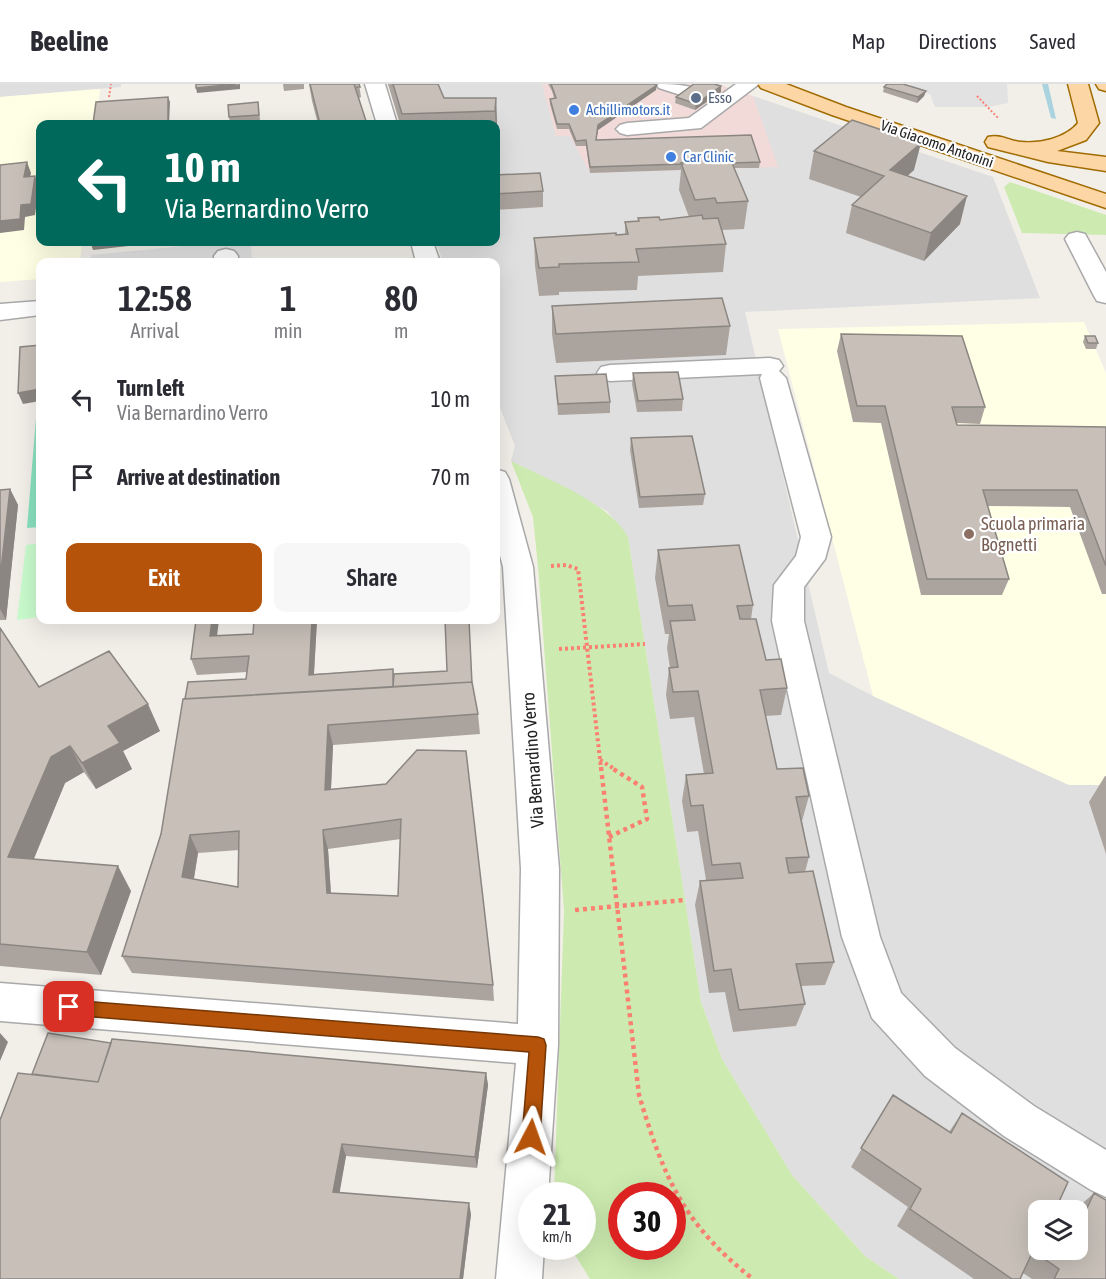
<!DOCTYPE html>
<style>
body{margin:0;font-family:"Asap Condensed",sans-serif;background:#f7f7f7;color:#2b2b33;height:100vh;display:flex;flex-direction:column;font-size:22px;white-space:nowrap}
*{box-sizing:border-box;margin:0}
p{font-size:20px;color:#7c7c81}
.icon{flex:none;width:33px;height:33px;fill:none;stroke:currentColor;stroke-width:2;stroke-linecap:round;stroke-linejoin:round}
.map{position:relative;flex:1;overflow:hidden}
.side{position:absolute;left:36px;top:174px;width:464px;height:366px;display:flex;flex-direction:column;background:#fff;border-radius:12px;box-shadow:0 6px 24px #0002}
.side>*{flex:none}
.guide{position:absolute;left:36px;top:36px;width:464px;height:126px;border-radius:12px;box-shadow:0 6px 24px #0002;background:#00695c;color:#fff;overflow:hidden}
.controls{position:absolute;left:1028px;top:1116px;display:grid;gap:12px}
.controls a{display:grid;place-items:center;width:60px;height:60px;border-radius:12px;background:#fff;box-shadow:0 6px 24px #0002;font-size:30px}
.speed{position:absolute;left:518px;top:1098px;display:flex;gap:12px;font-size:30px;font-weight:700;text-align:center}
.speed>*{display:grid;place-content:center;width:78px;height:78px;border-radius:50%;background:#fff;box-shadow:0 6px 24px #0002;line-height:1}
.speed small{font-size:15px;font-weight:400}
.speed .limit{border:9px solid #d22;background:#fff;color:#111}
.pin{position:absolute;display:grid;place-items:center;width:51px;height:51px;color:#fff;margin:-26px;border-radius:12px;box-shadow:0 3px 9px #0006}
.me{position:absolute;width:66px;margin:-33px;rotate:4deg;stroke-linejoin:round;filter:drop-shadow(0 0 4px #0008)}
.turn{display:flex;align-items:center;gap:21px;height:126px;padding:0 30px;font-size:27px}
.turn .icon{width:78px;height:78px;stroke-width:2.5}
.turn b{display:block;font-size:42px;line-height:51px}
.eta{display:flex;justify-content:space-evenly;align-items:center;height:102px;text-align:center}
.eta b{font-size:36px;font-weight:600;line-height:42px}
.action{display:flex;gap:12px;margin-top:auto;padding:12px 30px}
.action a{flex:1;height:69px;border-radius:12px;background:#b45309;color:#fff;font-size:24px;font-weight:600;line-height:69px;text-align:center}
.action a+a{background:#f7f7f7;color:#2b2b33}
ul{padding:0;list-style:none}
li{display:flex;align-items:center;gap:18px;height:78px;padding:0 30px}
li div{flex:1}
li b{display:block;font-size:22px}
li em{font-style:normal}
header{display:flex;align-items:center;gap:36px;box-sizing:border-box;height:84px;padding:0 30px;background:#fff;border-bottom:2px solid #e1e1e2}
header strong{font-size:28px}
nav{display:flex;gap:33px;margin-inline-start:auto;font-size:21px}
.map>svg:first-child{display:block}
.residential{fill:#e0dfdf;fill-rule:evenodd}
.commercial{fill:#f2dad9}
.education{fill:#ffffe5}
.grass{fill:#cdebb0;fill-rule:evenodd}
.park{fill:#c8facc}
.pitch{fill:#88e0be}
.parking{fill:#e2e2e2}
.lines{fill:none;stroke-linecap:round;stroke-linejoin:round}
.stream{fill:#aad3df;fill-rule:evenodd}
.minor-casing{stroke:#a9a9a9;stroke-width:3}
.major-casing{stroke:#a06b00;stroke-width:3}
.path-far2{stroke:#fa8072;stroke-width:2;stroke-dasharray:2 2;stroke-linecap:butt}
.path-far1{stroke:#fa8072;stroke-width:4;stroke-dasharray:3 3;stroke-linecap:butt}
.path{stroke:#fa8072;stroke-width:4.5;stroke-dasharray:4 4;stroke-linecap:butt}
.minor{fill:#fff;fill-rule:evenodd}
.major{fill:#fcd6a4;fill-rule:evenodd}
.wall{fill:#aba49e;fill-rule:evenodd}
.shaded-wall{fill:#8b8681}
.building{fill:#c7bfb8;stroke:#8b8681;stroke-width:1.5;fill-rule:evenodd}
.route{fill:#b45309;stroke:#753606;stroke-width:1.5}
.service-dot{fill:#5c6f8a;stroke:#fff;stroke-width:2}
.shop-dot{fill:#3f7fe0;stroke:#fff;stroke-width:2}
.education-dot{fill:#8d6e63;stroke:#fff;stroke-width:2}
.labels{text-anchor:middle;stroke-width:4.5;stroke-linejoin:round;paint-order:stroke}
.far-service-label{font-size:15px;fill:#4e5e75;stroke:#fff;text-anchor:start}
.far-shop-label{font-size:15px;fill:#366cbe;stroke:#fff;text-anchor:start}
.far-street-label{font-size:15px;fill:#222;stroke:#fff}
.education-label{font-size:18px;fill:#785e54;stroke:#fff;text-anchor:start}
.street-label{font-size:18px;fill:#222;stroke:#fff}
</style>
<header>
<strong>Beeline</strong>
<nav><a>Map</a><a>Directions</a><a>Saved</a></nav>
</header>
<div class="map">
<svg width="1106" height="1195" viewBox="0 0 1106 1195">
<rect width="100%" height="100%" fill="#f2efe9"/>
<!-- residential -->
<path class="residential" d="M0,0h121v3l-121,10z
M388,0h154l28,52 207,31 -24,-71 240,81 47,121 -295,14 84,361 44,23 196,89h37v494h-207l-34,-23 -73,-81 -70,-116 -21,-57 -73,-465 -21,-26 -96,-50 4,-15 -20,-51v-133h-52l-7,-20h59v-118h-95zM1038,1126h39v40h-39z"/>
<!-- commercial -->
<path class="commercial" d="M542,0h175l36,12 25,71 -188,6 -20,-37h-14z"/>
<!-- education -->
<path class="education" d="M100,5l-4,35h-56v118h42l-2,20h-40v17l-40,3v-185z
M1084,238l22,51v412h-37l-196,-89 -95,-367z"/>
<!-- grass -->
<path class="grass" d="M1010,98l96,33v20l-84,-2 -18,-46z
M511,377c36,18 98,41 117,76l73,465 21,57 70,116 73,81 34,23h-309l-20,-32 12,-1v-50l-28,-1 10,-284 -26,-344 -5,-50zM621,1112h51v50h-51z"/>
<!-- park -->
<path class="park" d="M40,459v74l-23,3 9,-75z"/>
<!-- pitch -->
<path class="pitch" d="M40,333v110l-13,1 9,-110z"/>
<!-- parking -->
<path class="parking" d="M910,0h97l1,19 -20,4h-53l-5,-13 -17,-3z
M225,158h26l1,20h-161v-7z"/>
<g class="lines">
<!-- stream -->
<path class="stream" d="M1042,0h6l8,35 -5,-1z"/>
<!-- minor casing -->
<g class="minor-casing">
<path id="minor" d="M365,0h20l12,40h-20z
M656,0c13,0 36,0 44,8l-3,4 -7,2 -31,-10z
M736,0h23l-58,44 -74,7 -7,-2 -4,-4 4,-4 7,-2 62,-5z
M1077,148l8,2 21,38v31l-9,-2 -3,-5 -29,-57 4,-5z
M411,158h22l7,20h-24z
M226,165l8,2 4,5v6h-24v-6l4,-5z
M40,217v14l-40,5v-16z
M770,274l9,2 4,6 -4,5 7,7 45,159 -6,22 -21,28v34l76,316 21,56 54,55 79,58 72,44v47l-15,-7 -87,-54 -79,-60 -53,-58 -30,-81 -70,-316 2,-36 22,-29 5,-19 -41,-159 2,-4 -152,7 -9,-2 -4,-6 4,-6 9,-2z
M495,385l10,3 4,7 24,88 26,302 -1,176 -10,151h-17v50h13l-2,33h-46l20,-216 -516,-42v-38l518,41 3,-155 -18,-302 -8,-31z"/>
</g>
<!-- major casing -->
<g class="major-casing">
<path id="major" d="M758,0h28l60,23 260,87v14l-274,-93 -71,-27z
M1068,0h20l11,39 -13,17 -29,11 49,6v14l-58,-9 -60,-15 -3,-5 3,-5c13,-3 21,4 33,5 19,2 45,-4 57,-19z
M1096,0h10v7l-7,-2z"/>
</g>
<!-- path-far2 -->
<path class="path-far2" d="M977,12l22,23
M109,13l2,-13"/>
<!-- path-far1 -->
<path class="path-far1" d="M551,482l15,-1 12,4 23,199
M559,565l86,-5
M600,676l13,8"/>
<!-- path -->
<path class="path" d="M601,683l38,328c25,83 44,129 114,184
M609,753l38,-18 -5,-32 -32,-20
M575,826l110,-10"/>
<!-- minor -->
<use href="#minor" class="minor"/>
<!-- major -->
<use href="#major" class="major"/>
</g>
<!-- wall -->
<path class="wall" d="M283,0h21v5l-20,2z
M309,0h50l2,13 -2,1 8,26h-49l-6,-23z
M388,0h50l6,14h52l1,26 -1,13h-1v-13h-95z
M548,0h106l2,6 -58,40 -2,10 164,22 -1,6h-25l14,33 -4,28 -22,1 4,14 -3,28 -85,4 -1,14 -78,2v3l-20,1 -4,-30 -1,-28 91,-4v-12l13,-1v-3l22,2 29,-3 -10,-27 2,-20 -91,3 -4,-27h-10l-7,-17h-12l-7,-25v-5l4,-1 -2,-7z
M884,3l42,4 -2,5 -7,7 -34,-11z
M721,8l-26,18 -20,-7 1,-6z
M258,18l2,18 -30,3 -1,-6z
M814,67l100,19 -7,6 53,48 -36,37 -78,-28 6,-28 9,-8 -52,-18z
M495,91l48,16v16l-48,3z
M552,222l178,20 -4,29 -170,8 -4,-29z
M841,250l144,73 -5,17 -23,-1v2l149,2v167h-4l-32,-87 -82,-1 21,73 -7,16h-81l-40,-172 -28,-1 -16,-71z
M1085,252l13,7 -2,6h-10l-3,-7z
M633,289l50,26 -1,12 -45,1 -5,-28z
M555,292l55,26v11l-52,2z
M631,354l74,56 -2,11 -64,3 -9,-58z
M10,405l8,16 -12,115h-6v-130z
M658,466l95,55 -2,14 15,41 21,28 -6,27 -16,1 12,53 32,27 -7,25 7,36 -4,15 29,90 -9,23 -25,1 5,18 -9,22 -63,6 -8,-40 -16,1 -14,-88 5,-24 6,-1 -8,-49 -11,1 -5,-31 4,-26 18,-1 -10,-57 -24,2 -4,-24 3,-27h1l-3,-20 2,-14h-4l-10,-56z
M317,536l-3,54 79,-5 1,5 79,13 5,27 2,20 -147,11 -2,44 55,-5 107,201 1,16 -362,-28 -10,-17 39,-122 24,-135 61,-20 1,-7 -50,3 -6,-16 26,-23 36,-2zM401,755l-3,57 -67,-3 -3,-44zM239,766l-1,37 -44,-8 4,-26z
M0,544l39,59 121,44 -37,20 9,18 -36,20 -12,-17 -19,11 -31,76 97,32 -30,84 -101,-9z
M1105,692h1v78l-17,-52z
M111,959l375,30 2,12 -11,83 -131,-12 -7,36 132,22 -8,65 -431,-205z
M893,1011l56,37 13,-19 95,93 20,44v-40h-2l19,-17 12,86h-74l-9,-6 -3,6h-46l-77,-53 11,-19 -57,-40z"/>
<!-- shaded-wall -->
<path class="shaded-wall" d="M240,0v5l-43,4 -1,-5z
M657,1l-1,5 -58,40 -3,15 3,-20z
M721,2v6l-26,18 1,-6z
M926,7l-2,5 -7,7 1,-6z
M168,13l2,5 -1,22h-1z
M496,14l1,26 -1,13 -1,-26z
M921,59l-7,27 -30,27 6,-27z
M27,78l4,11 -3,15 -4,-11z
M35,92l4,11 -4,28 -10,2 -1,13 -24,3v-12z
M967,112l-7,28 -36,37 7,-28z
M111,158h53l-71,8 -2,-6z
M40,305v12l-17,3 -5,-11z
M10,405l8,16 -12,115 -6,-11v-30z
M212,536h7l-4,32 -5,-16z
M312,536h5l-4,70 -4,-15z
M148,620l12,27 -37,20 9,18 -36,20 -14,-26 26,-37z
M328,641l5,20 -3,64 -5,-19z
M70,662l14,26 -19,11 -41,99 -16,-25 43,-100z
M323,746l5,19 4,62 -5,-18z
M190,751l8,18 -7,42 -9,-18z
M118,782l13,25 -30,84 -14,-23z
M0,949l8,9 -8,19z
M486,989l2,12 -11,83 -2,-11z
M342,1060l4,12 -8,46 -5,-10z
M469,1119l2,11 -8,65h-3z"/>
<!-- building -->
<path class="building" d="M196,0h40l-40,4z
M310,0h44l13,40h-47z
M354,0h5l1,3h-5z
M393,0h45l6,14h52l-1,13 -93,3z
M551,0h103l3,1 -59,40 -2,15 155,-5 9,27 -28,1 -3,-7 -29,1 -1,5 -18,1 1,1 -92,3 -4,-27 -10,1 -7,-17h-12l-7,-25 6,-1z
M694,0h20l7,2 -25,18 -20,-7z
M887,0h16l23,7 -8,6 -34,-10z
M168,13v27h-75l3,-22z
M258,18l1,13 -30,2 -1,-12z
M852,36l69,23 -31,27 77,26 -36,37 -79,-28 32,-29 -70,-25z
M261,38v2h-37z
M729,72l19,45 -31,2 -2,-5 -20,2 -14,-37 20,-2 -1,-4z
M27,78l-3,15 11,-1 -4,28 -10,1 -1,14 -20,2v-56z
M540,89l3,18 -48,3v-19z
M702,131l1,4 15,-1 8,26 -90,5 3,13 -80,2v3l-20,1 -5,-30 82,-5v2l12,-1 -3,-12 14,-1 -1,-3 21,-1 1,3z
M91,158h20l-20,2z
M722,214l8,28 -174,8 -4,-28z
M841,250l121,2 23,71h-33l5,18 149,2v139l-29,-76h-94l26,89h-82l-42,-173h-28z
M1085,252h10l3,7h-10z
M40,261v44l-22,4 2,-46z
M678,288l5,27 -45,2 -5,-28z
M606,290l4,28 -52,2 -3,-28z
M692,352l13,58 -65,3 -9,-59z
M10,405l-10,90v-89z
M739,461l14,60 -16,1 3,13h16l10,41 15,-1 6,29 -27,2 17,79 26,-1 6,28 -13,1 13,60 -23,1 3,15 24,-2 21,91 -38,2 9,40 -66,6 -8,-41 -17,2 -14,-90 43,-3 -3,-15 -28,2 -9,-60 -12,1 -5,-31 27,-2 -15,-82 -25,1 -4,-24 9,-1 -8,-46 25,-1 -3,-15 -24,1 -10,-56z
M196,536h16l-2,16 43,-2 1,-14h58l-3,55 84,-6v18l-208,12 3,-17 58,-3 3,-23 -58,3z
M445,536h24l3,64v-2l-79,5 1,-13 53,-3z
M0,544l39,59 70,-36 39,53 -40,22 12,17 -38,20 -12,-17 -19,11 -43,100 110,9 -31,86 -87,-8z
M472,598l6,32 -150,11 -3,65 61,-6 31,-34 49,1 27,234 -371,-29 39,-122 22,-135zM401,735l-3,77 -71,-3 -4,-63zM239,747l-1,56 -56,-10 8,-42z
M48,949l63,10 -13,39 -66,-8z
M112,955l374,34 -11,84 -133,-13 -9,48 136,11 -9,76h-460v-159l18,-47 80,9z
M893,1011l58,38 11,-20 106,69 -11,24 7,4h-26v40h39v-31l4,2 13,-28 12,7v79h-52l5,-10 -26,-18 -13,28h-8l-102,-70 11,-20 -60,-41z"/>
<!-- route -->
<path class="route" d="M69,916l469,37 6,2 2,6 -6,92 -3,7 -6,2 -6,-2 -3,-7 7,-85 -460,-37 -6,-2 -2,-6 2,-5z"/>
<!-- markers -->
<circle class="service-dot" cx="696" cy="14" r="6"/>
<g class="shop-dot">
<circle cx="574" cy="26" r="6"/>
<circle cx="671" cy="73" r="6"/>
</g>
<circle class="education-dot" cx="969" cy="450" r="6"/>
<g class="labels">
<!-- far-service labels -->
<g class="far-service-label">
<text x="708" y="19">Esso</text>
</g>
<!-- far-shop labels -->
<g class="far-shop-label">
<text x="586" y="31">Achillimotors.it</text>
<text x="683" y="78">Car Clinic</text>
</g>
<!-- far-street labels -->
<g class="far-street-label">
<text transform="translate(937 60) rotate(19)" y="5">Via Giacomo Antonini</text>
</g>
<!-- education labels -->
<g class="education-label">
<text x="981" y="446">Scuola primaria<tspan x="981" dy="21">Bognetti</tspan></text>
</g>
<!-- street labels -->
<g class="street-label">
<text transform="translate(533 676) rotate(-94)" y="6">Via Bernardino Verro</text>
</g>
</g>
</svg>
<div class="controls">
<a><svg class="icon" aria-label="layers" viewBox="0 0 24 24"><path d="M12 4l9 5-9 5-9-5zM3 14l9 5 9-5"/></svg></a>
</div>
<div class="speed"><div>21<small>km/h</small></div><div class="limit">30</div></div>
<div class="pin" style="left:69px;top:923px;background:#d93025"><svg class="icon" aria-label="arrive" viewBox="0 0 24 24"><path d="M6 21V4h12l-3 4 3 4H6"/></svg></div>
<svg class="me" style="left:531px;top:1053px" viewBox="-20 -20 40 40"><path d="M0-17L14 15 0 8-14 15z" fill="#b45309" stroke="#fff" stroke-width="4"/></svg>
<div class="guide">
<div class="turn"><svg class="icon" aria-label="left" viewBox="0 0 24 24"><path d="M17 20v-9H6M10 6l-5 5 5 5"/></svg><div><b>10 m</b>Via Bernardino Verro</div></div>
</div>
<section class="side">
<div class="eta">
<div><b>12:58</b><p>Arrival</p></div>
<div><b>1</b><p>min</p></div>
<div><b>80</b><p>m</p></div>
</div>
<ul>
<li><svg class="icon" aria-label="left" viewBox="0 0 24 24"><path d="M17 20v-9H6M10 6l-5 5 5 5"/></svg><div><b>Turn left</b><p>Via Bernardino Verro</p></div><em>10 m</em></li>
<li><svg class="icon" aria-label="arrive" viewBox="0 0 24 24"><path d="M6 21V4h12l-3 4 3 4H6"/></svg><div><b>Arrive at destination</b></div><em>70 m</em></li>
</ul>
<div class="action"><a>Exit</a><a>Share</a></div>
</section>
</div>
